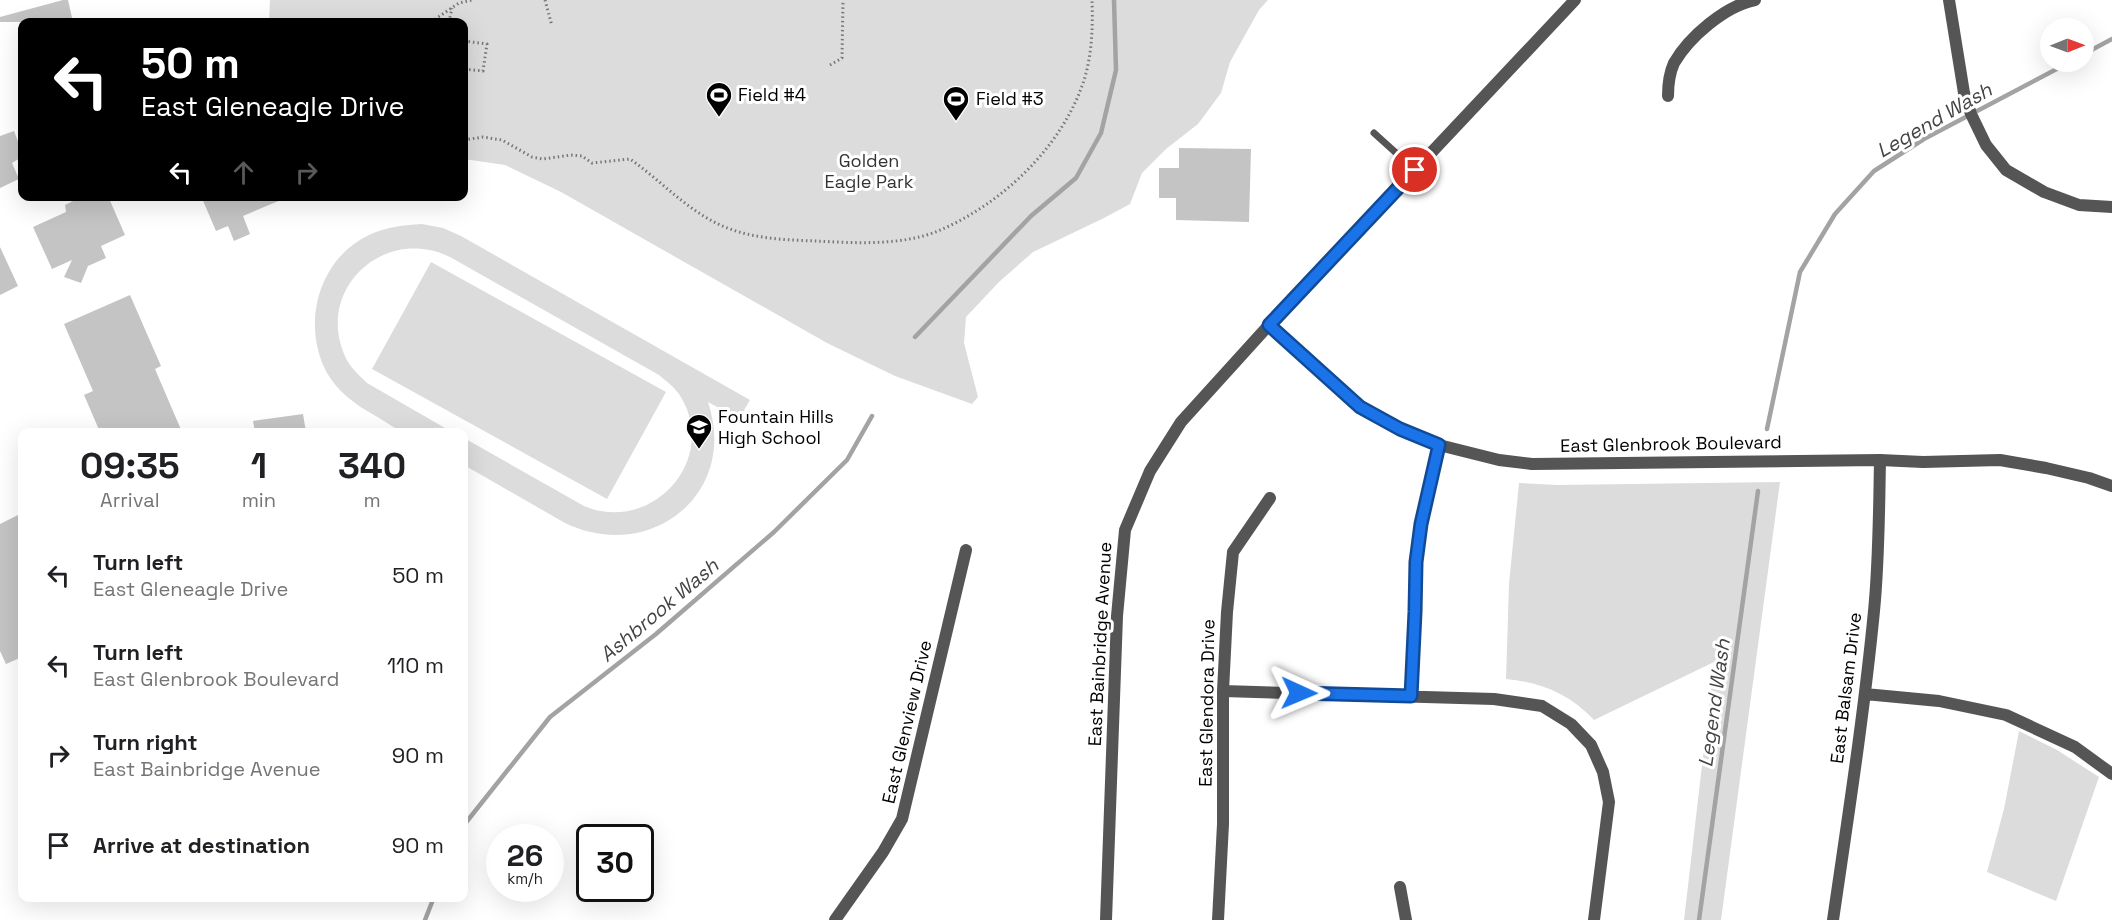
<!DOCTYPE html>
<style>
body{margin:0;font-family:"Space Grotesk",sans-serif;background:#f6f6f6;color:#202124;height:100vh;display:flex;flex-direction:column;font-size:22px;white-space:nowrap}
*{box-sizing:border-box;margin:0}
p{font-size:20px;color:#757577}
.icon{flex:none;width:33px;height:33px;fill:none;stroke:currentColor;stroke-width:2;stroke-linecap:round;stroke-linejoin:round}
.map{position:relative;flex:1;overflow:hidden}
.side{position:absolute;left:18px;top:428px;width:450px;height:474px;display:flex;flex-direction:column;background:#fff;border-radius:12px;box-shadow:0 6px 24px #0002}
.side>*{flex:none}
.banner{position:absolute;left:18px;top:18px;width:450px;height:183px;border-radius:12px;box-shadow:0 6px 24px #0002;background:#000;color:#fff;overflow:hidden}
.needle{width:39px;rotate:89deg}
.controls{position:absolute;left:2040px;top:18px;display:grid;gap:12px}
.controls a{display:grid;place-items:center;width:54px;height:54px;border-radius:50%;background:#fff;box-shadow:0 6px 24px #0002;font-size:30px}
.speed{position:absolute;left:486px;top:824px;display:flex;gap:12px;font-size:30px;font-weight:700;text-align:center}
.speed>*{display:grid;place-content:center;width:78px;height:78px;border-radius:50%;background:#fff;box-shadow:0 6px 24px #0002;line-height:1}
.speed small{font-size:15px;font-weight:400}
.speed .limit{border:3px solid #111;border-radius:9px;background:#fff;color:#111}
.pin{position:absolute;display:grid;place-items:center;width:51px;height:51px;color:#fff;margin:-26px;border:3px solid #fff;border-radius:50%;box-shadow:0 2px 6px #0007}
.me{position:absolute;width:66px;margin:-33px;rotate:91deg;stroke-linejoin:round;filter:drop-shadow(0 0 4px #0008)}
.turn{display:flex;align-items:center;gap:21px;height:126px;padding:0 24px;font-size:27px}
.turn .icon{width:78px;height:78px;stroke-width:2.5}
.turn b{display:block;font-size:42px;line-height:51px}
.lanes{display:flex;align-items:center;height:57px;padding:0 24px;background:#0003;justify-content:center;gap:30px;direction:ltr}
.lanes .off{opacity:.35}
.eta{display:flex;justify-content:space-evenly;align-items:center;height:102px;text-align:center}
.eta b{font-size:36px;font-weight:600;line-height:42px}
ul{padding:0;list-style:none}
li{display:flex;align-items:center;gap:18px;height:90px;padding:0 24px}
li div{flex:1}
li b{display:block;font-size:22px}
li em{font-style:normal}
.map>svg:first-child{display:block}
.green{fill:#dcdcdc}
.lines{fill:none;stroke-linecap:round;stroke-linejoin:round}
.stream{stroke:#a3a3a3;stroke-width:4.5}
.building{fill:#c4c4c4}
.path{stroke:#777;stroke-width:3;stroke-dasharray:1.5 3;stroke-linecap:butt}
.service{stroke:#555;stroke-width:7}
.minor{stroke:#555;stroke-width:12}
.tertiary{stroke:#555;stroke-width:12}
.route-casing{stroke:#114b97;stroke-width:15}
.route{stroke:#1a73e8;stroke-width:10}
.labels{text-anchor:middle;stroke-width:6;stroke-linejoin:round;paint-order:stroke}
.poi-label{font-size:18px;fill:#000;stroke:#fff;text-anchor:start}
.park-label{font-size:18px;fill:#333;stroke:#fff}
.street-label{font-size:18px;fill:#000;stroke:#fff}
.water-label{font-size:20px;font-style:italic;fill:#444;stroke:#fff}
</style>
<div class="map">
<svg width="2112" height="920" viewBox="0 0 2112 920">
<rect width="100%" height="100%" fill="#fff"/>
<!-- green -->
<path class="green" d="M270,0h998l-9,10 -29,52 -9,31 -23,31 -32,25 -24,24 -12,31 -26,14 -71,34 -34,30 -33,35 -2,26 14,54 -6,7 -77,-28 -68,-33 -266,-151 -56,-27 -41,-6v-137h-195z
M422,224l21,4 18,8 289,164 -11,19 -31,-17c31,92 -58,162 -143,121l-101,-58v-27l120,68c69,29 137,-48 95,-112 -6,-8 -13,-13 -20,-19l-209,-118c-69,-33 -139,37 -102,105 5,8 12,14 19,21l85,49c-14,0 -31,2 -45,0 -11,-1 -23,-12 -33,-17 -18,-10 -36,-23 -47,-42 -26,-48 -9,-114 42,-138 17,-8 35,-10 53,-11z
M431,262l235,130 -59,107 -235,-130z
M1780,482l-59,438h-37l30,-258 -120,58c-24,-26 -54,-38 -88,-41l3,-95 10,-101 38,2z
M2019,731l38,19 42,27 -43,124 -69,-29 17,-63z"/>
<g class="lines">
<!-- stream -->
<path class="stream" d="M2084,54l28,-15
M915,337l116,-121 45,-38 25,-45 15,-63 -2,-70
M1767,429l33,-157 35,-58 39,-43 50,-32 146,-77
M464,825l86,-108 106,-83 118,-102 73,-72 25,-44
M425,920l9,-23
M1699,920l59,-429"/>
</g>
<!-- building -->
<path class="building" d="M63,0h5l5,22h-73v-5z
M14,131l8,21v5l-10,6 7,16 -19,9v-52z
M1179,148l72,1 -2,73 -73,-2v-22h-17v-30h20z
M83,196h25l17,39 -24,11 5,12 -18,8 -7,17 -17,-6 8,-17 -20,9 -19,-42 33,-15 -1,-7z
M201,196h87v1l-45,19 7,18 -16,7 -6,-15 -12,5z
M0,247l18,39 -18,9z
M130,295l31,71 -6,3 27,63h-82l-16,-37 9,-4 -29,-67z
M303,414l3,18h-51l-2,-11z
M22,513v144l-16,7 -6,-13v-127z"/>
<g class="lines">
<!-- path -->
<path class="path" d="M545,0l7,26
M431,22l28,-19 13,-3
M449,22l3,-14
M464,41l23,3 -4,27 -19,-2
M830,65l12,-7 1,-58
M464,140l19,-3 19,3 30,17 11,2 28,-4 11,1 10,7 38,-4c33,23 61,56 100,70 27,10 58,11 86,12 39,2 85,5 122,-10 62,-26 121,-81 144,-145 10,-27 11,-58 10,-86"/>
<!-- service -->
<path class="service" d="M1374,133l41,37"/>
<!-- minor -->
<path class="minor" d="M1949,0l15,93 7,21 15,31 20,25 38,22 35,13 33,2
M1668,96c0,-12 1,-22 6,-33 15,-26 51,-57 81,-63
M1223,691l271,8 48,7 29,18 20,21 12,27 6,30 -15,118
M1865,694l74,7 67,14 69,32 37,27
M1411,696l4,-84 1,-50 5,-38 18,-79
M1400,887l6,33
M835,920l48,-68 19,-33 64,-269
M1106,920l11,-304 8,-86 25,-59 31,-49 88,-97
M1218,920l5,-96v-133l4,-79 6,-60 37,-54
M1833,920c15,-103 31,-206 41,-309 5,-50 5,-101 6,-151"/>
<!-- tertiary -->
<path class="tertiary" d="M1575,0l-306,325 91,82 39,22 40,16 60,15 33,4 348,-4 43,2 77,-2 46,8 43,10 23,8"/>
</g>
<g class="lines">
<!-- route casing -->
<g class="route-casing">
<path id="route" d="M1299,693l112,3 4,-84 1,-50 5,-38 18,-79 -39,-16 -40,-22 -91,-82 146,-155"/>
</g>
<!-- route -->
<use href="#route" class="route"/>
</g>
<!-- icons -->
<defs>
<g id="stadium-pin" transform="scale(1.35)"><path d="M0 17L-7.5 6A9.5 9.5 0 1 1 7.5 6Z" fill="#000" stroke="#fff"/><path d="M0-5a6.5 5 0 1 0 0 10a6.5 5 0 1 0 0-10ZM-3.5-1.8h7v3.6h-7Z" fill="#fff"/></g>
<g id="school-pin" transform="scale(1.35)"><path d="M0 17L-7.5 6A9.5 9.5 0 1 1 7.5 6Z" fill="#000" stroke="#fff"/><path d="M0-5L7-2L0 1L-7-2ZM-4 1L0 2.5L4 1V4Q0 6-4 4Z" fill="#fff"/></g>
</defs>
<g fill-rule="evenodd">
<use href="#stadium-pin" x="719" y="95"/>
<use href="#stadium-pin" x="956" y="99"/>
<use href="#school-pin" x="699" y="427"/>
</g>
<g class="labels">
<!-- poi labels -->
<g class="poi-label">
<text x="738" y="101">Field #4</text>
<text x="976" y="105">Field #3</text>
<text x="718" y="423">Fountain Hills<tspan x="718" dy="21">High School</tspan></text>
</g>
<!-- park labels -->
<g class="park-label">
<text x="869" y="167">Golden<tspan x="869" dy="21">Eagle Park</tspan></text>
</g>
<!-- street labels -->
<g class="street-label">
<text transform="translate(1671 444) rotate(-1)" y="6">East Glenbrook Boulevard</text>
<text transform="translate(1100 644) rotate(-87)" y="6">East Bainbridge Avenue</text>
<text transform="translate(1846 688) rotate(-83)" y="6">East Balsam Drive</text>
<text transform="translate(1207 703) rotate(-89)" y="6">East Glendora Drive</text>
<text transform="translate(907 722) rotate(-77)" y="6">East Glenview Drive</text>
</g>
<!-- water labels -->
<g class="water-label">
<text transform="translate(1934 120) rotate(-30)" y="7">Legend Wash</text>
<text transform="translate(659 610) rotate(-40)" y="7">Ashbrook Wash</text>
<text transform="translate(1714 703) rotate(-82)" y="7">Legend Wash</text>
</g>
</g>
</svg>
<div class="controls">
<a><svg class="needle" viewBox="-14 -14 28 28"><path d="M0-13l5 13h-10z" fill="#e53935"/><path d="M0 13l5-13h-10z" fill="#757577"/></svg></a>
</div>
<div class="speed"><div>26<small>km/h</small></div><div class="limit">30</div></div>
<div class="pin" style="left:1415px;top:170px;background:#d93025"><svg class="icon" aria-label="arrive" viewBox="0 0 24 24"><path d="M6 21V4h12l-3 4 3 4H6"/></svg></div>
<svg class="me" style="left:1299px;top:693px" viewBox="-20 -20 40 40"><path d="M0-17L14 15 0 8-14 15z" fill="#1a73e8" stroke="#fff" stroke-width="4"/></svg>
<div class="banner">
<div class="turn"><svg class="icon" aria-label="left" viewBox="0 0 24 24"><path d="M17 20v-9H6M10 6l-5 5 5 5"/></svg><div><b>50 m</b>East Gleneagle Drive</div></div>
<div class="lanes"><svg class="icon" aria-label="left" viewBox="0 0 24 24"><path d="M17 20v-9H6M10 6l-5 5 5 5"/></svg><svg class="icon off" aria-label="ahead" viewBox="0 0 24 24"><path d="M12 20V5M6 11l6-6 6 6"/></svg><svg class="icon off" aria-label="right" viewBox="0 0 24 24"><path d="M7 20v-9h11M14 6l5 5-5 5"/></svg></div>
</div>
<section class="side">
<div class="eta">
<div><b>09:35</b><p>Arrival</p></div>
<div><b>1</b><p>min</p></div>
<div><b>340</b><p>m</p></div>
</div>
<ul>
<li><svg class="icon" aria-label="left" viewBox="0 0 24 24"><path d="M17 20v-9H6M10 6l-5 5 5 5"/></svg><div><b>Turn left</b><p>East Gleneagle Drive</p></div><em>50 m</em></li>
<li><svg class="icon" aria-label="left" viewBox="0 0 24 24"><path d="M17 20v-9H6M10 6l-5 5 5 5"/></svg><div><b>Turn left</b><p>East Glenbrook Boulevard</p></div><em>110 m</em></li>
<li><svg class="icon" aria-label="right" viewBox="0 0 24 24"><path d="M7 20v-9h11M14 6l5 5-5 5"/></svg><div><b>Turn right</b><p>East Bainbridge Avenue</p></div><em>90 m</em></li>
<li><svg class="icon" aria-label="arrive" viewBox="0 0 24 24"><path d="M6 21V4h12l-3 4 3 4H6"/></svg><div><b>Arrive at destination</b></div><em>90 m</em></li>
</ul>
</section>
</div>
